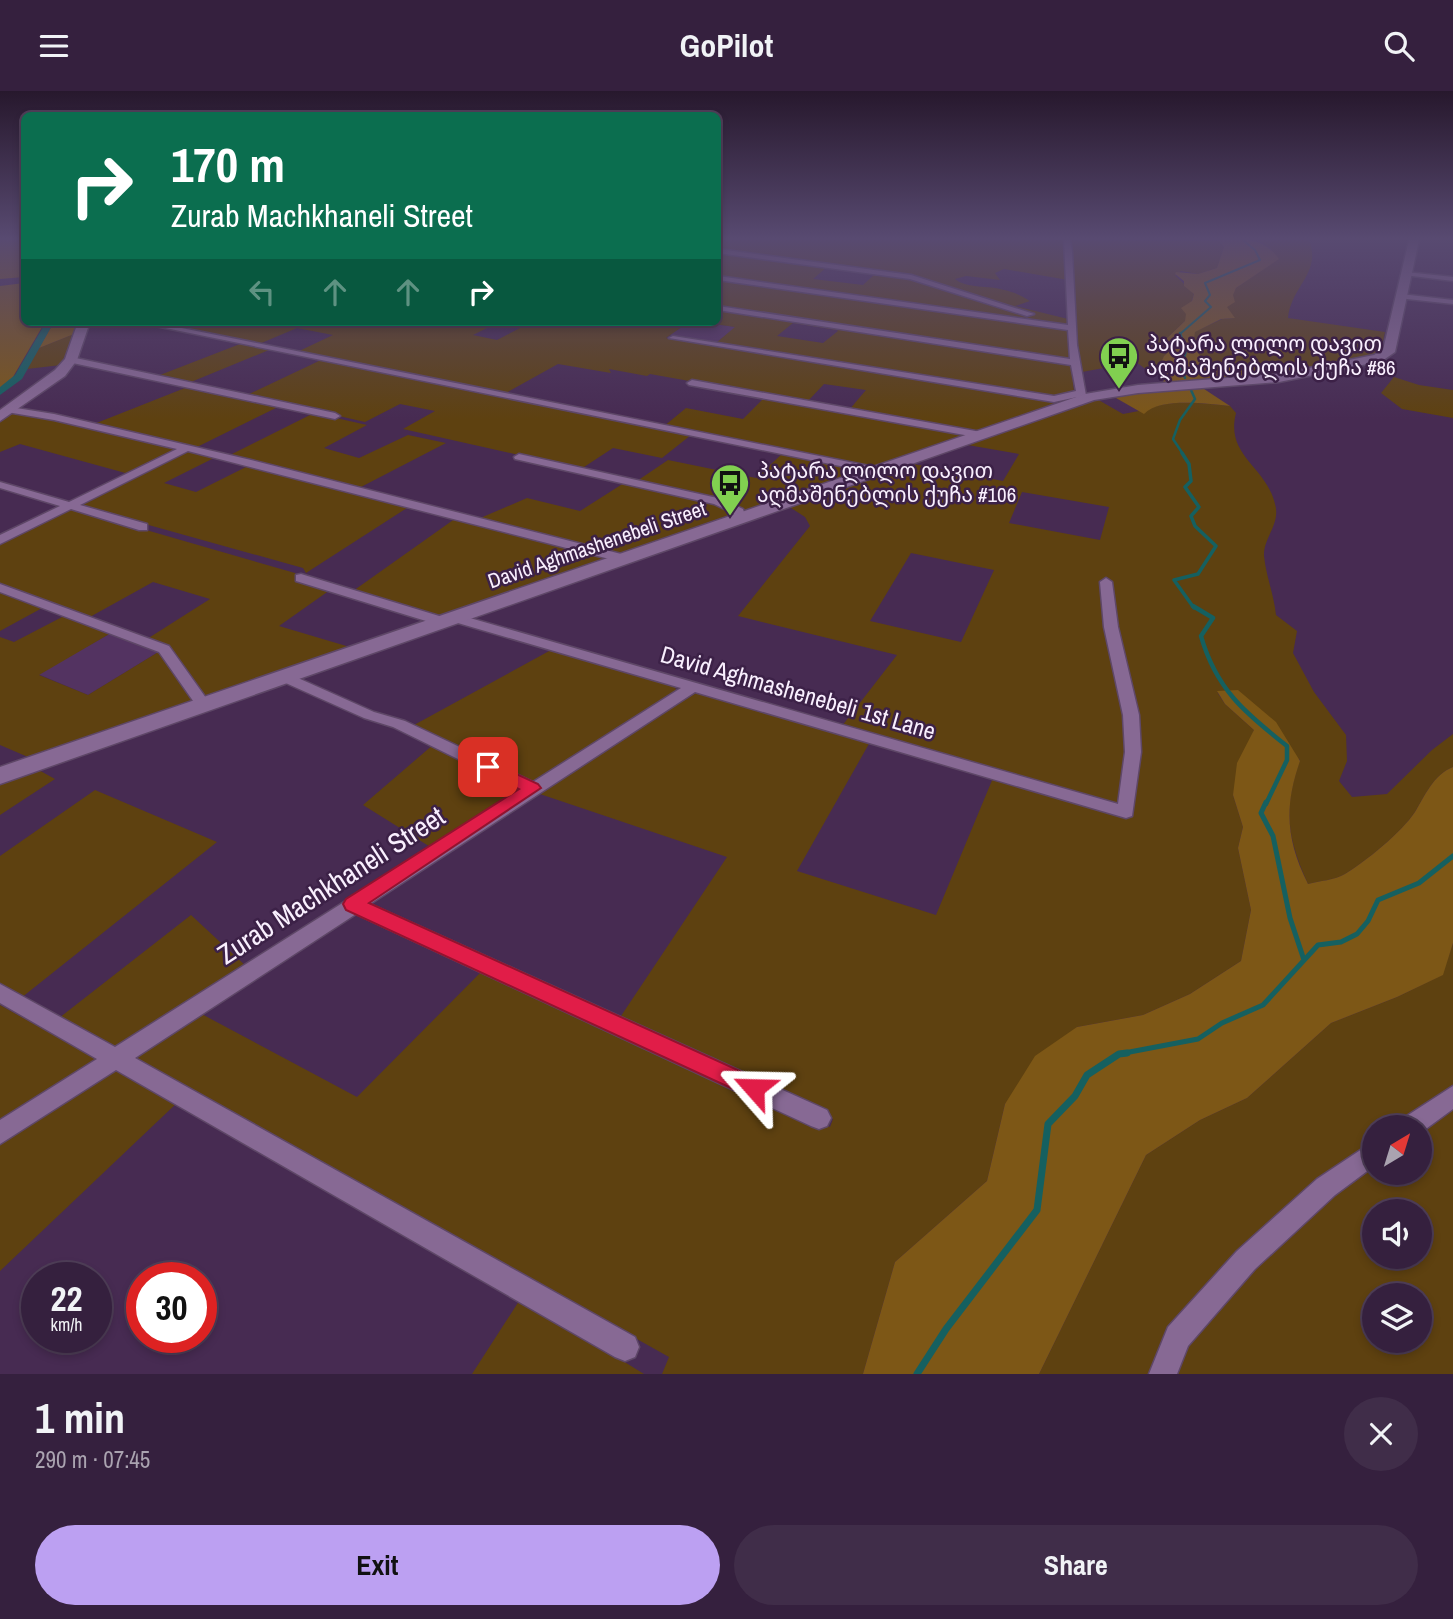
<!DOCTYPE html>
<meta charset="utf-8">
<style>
body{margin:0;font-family:"Archivo Narrow","Noto Sans Georgian",sans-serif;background:#402d49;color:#f1f3f6;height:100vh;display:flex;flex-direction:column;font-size:26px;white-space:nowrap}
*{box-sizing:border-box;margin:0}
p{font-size:23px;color:#aaa3b0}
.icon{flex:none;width:38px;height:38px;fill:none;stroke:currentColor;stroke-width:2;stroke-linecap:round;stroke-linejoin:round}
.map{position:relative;height:1283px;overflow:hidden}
.sheet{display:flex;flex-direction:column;background:#35203e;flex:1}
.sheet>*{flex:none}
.guide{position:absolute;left:21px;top:21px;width:700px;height:214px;border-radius:10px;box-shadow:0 4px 10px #0003,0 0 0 2px #4f3e58;background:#0b6e4f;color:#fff;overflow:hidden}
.needle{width:46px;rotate:38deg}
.tools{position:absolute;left:1362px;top:1024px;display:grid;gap:14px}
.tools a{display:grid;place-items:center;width:70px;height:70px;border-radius:50%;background:#35203e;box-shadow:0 4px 10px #0003,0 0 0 2px #4f3e58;font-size:35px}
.speed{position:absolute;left:21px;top:1171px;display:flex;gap:14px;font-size:35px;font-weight:700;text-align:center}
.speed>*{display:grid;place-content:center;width:91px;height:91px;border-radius:50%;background:#35203e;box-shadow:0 4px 10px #0003,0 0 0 2px #4f3e58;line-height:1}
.speed small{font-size:18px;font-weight:400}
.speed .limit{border:10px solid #d22;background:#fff;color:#111}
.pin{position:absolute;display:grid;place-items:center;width:60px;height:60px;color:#fff;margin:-30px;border-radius:14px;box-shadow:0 4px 10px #0006}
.me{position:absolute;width:77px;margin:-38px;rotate:295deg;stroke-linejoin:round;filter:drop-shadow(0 0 5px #0008)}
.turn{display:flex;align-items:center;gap:24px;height:147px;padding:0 35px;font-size:32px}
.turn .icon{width:91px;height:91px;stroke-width:2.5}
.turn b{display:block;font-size:49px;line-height:60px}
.lanes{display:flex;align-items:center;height:66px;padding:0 35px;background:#0003;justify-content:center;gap:35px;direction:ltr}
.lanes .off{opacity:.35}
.round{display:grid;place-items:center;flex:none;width:74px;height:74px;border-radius:37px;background:#402d49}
.headline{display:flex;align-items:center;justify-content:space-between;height:119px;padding:0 35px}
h1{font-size:42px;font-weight:800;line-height:52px}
.action{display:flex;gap:14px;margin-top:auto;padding:14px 35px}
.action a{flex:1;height:80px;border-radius:42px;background:#bca0f2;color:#111;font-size:28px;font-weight:800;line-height:80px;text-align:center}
.action a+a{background:#402d49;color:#f1f3f6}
header{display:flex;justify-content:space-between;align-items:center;height:91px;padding:0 35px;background:#35203e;font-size:32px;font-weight:800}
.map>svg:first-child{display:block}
.built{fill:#533361}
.green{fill:#5e4110;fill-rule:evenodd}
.forest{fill:#7d5716}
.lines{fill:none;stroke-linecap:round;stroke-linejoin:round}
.stream-far5{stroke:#156060;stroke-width:2}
.stream-far4{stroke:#156060;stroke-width:2.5}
.stream-far3{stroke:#156060;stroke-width:3.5}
.stream-far2{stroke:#156060;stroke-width:4.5}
.stream-far1{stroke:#156060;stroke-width:5}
.stream{stroke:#156060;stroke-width:7}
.canal{fill:#156060;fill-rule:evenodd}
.street-casing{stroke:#5e4767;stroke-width:3}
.secondary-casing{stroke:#5e4767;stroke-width:3}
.street{fill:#876994;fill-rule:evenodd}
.secondary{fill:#876994;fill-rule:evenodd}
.route{fill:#e11d48;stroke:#92132f;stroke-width:2}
.labels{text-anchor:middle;stroke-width:5;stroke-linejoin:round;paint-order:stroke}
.far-poi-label{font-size:21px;fill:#f9effe;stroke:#3c2147;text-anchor:start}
.far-street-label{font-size:21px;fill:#f9effe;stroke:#3c2147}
.street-label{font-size:24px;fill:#f9effe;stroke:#3c2147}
.near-street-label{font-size:28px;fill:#f9effe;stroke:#3c2147}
</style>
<header><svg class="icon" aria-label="menu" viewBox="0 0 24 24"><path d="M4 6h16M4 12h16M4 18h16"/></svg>GoPilot<svg class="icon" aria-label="search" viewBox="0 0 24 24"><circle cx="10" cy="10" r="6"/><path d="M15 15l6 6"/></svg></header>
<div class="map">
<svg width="1453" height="1283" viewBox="0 0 1453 1283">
<rect width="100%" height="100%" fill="#472b52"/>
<!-- built -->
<path class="built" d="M689,231h11l36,5 -20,16 -47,-8z
M111,542l49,18 -72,44 -50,-21z"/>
<!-- green -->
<path class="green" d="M718,149h347l3,40 -64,-11 -9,4 5,7 -34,-4 -11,3c12,10 34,6 49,11 10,2 18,6 26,11l-15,5 53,13 6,74 -12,4 -346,-54 19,-16 -35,-5h18zM827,176l49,6 -13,12 -50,-6zM793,232l44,7 1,1 -15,12 -46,-7z
M1071,149l149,1 4,6 -7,21 -19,6 -17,-3 -6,4 19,19 -9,27 -21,20 7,9 -7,6 -5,11 3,4 -11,2 -15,-11 -54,10 -7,-17z
M1258,149h51c13,33 -18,46 -21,78l97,14 -4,18c-23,15 -78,25 -107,25 -22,0 -49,-6 -71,-12l-10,-19 1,-12 28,-13 12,-1 -8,-11 10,-19 42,-29 -8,-11z
M150,231h349l-26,13 24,5 27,-14 -20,-4h185l-23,16 387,62 18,-1 -95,34 -127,-23 17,-20 -42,-6 -17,18 -157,-28 -3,2 -38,-7 2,4 -53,-9 -54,30 -207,-42 36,-17 -36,-7 -38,16z
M74,243l-13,31 -34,4 12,-21z
M240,253l29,6 -78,32 -31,-7z
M321,269l370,75 -29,23 -49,-10 -32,21 -178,-40 32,-18 -35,-7 -35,18 -118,-27z
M1394,286l25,8 34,5v28l-51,-9 -21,-16z
M190,295l90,20 -85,42 -101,-24z
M765,306l199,38 1,1 -92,32 -210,-41 23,-19 57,11z
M1095,307l28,16 16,-3 5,2c16,-16 64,-9 86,-7l6,7c-11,43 30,53 39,91 6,20 -12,34 -11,52 2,20 10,39 12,59l21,16 -4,22 21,39 32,43 1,26 -8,20 13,16 35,-3 45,-44 21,-16v33c-20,8 -28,29 -38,45 -13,20 -50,50 -70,62 -10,6 -26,7 -37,10 -21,-46 -25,-75 -8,-124l-83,-68 8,12 29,26 -21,65 10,32 -5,21 13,62 -10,51 -51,33 -47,21 -66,12 -72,77 -18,77 -92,81 -32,112h-201l7,-17 -539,-302 66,-44 161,86 127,-128 346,158 3,-8 -214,-100 108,-162 -193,-65 172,-105 136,39 55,-71 -159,-39 72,-90 -5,-9 -17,-11 120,-43 95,18 16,-27 -57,-10zM1022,401l87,15 -9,33 -91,-17zM911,462l83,17 -33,72 -91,-21zM870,651l123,36 -57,137 -139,-44z
M11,321l40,7 130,30 -52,25 -109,-30 -20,8v-32z
M314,322l53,12 -43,23 35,10 49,-23 38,8 -87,45 -131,-32z
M187,360l29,6 -52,26 32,9 54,-27 160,41 -104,67 -3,-5 -226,-63z
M782,363l70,14 7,4 -113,40 -25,-14 -84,-17 31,-21 88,18z
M624,392l89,19 22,11 -115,41 -142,-35 49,-21 53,13z
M70,417l225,65 7,7 28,10 -51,36 74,22 -147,51 -59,-60 63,-40 -57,-17 -65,36 -88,-33v-43z
M456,427l160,40 -177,60 -86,-27z
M0,501l44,15 -44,24z
M64,525l47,17 -72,42 49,20 72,-44 36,52 -161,57 -35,-15v-108l14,5z
M551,559l124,36 1,5 -139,90 -9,1 -114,-57z
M434,653l88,45 -90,59 -69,-43z
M35,677l20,11 -55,36v-35z
M95,699l122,52 -196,156 -21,-12v-130z
M191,824l57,53 -131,83 -58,-33z
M1453,852v431h-414l107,-219 54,-35 47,-22 84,-75 66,-26 45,-22zM1374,1036h45v46h-45zM1374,1120h45v46h-45zM1374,1204h45v46h-45z
M0,914l101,56 -101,65z
M111,975l68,35 -179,170v-132z
M521,1207l123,76h-172z"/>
<!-- forest -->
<path class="forest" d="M0,149h24v37l-24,2z
M1219,149c25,0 44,-4 60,19l-43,29 -3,7 2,7 -8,5 8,11 -14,1 -26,13 -2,12 11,19 70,12 -112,8 5,-7 -8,-9 5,-11 7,-6 -8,-8 22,-21 1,-7 -5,-6 11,-7 2,-7 -10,-8v-5l-9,-7 1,-2 22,2 19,-6 7,-21z
M24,192v39h21l-35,60 -10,7v-103z
M54,231h24l-4,12 -35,14z
M1201,296l29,19c-22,-2 -70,-9 -86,8l-35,-20z
M1238,599l38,32 24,39c-16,46 -14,79 8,123 11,-3 27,-4 37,-10 20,-12 57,-42 70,-62 10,-16 18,-37 38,-45v176l-10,32 -46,22 -66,26 -84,75 -47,22 -54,35 -107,219h-176l32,-112 92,-81 18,-77 30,-48 42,-29 66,-12 47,-21 51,-33 10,-51 -13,-62 5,-21 -10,-32 4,-32 17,-33 -29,-26 -8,-13z"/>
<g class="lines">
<!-- stream-far5 -->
<path class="stream-far5" d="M1180,243l31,-27 -6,-6 5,-6 -5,-12 55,-23 -5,-10 -12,-10"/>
<!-- stream-far4 -->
<path class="stream-far4" d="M1180,242l6,18 -5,19 4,8
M1183,363l-10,-15 7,-19 15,-21 -4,-9"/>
<!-- stream-far3 -->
<path class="stream-far3" d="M1182,362l7,11 2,17 -6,6 14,20 -8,9 4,10 21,20 -18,28 -24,6 20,28"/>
<!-- stream-far2 -->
<path class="stream-far2" d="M1193,515l20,12 -12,18c15,53 44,77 86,110v14l-21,44"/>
<!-- stream-far1 -->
<path class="stream-far1" d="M1266,711l-5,11 12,23 17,82 14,42
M1119,963l79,-15 24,-16 41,-18 55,-60 23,-3 16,-8 11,-13 10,-21 41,-17 34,-27"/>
<!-- stream -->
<path class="stream" d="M917,1283l29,-45 91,-119 11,-86 27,-28 12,-21 32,-21 8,-1"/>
<!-- canal -->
<path class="canal" d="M46,231h8l-32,57 -22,16v-8l15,-12z"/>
<!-- street casing -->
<g class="street-casing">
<path id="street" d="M1064,149h6l2,12 5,93 10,56 -5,3 -3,-1 -2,-6 -23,5 -385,-64 4,-2 381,60 22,-5 -5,-26 -353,-55v-4l352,53 -2,-29 -350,-50v-4l350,49z
M718,158l193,26 123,39 -7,2 -117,-37 -192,-26z
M1406,181l47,5v4l-49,-6z
M1401,203l52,6v4l-55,-6z
M136,231h16l727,146 5,3 -5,3z
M71,266l264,56 5,3 -5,3 -267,-57 -1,-2z
M692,289l289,52 5,3 -5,3 -292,-53 -2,-2z
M10,316l44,7 197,46 378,96 2,3 -6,4 -437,-112 -108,54 67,19v6h-8l-68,-21 -71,35v-9l60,-29 -60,-18v-6l69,20 108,-53 -123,-29 -47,-8v-4z
M519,363l203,45 21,10 3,10 -6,4 -4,-2 -3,-8 -19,-9 -199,-45 -1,-2z
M301,483l148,45 2,3 -7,4 -5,-1 -143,-44v-6z
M1106,487l6,4 6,45 21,88 2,37 -9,64 -6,2 -431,-126 -325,212 457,206 4,8 -4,8 -8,3 -8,-3 -455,-212 -221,144 500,279 4,10 -4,10 -10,4 -10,-4 -499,-287 -116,74v-24l97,-61 -97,-56v-19l115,63 406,-257 -128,-63 -29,-9 -85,-38 -2,-3 2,-3h10l85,38 31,9 128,61 148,-94 -230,-67 -2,-3 2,-3 5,-1 662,190 7,-52 -2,-37 -19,-88 -4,-45z
M0,493l169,62 42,59 -3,3h-10l-39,-56 -159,-60z
M1453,995v23l-34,25v-7h-21l4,-8z
M1374,1050v25l-39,29 -80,74 -67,77 -11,28h-28l19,-47 69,-76 80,-72z"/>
</g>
<!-- secondary casing -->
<g class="secondary-casing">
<path id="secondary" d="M1409,149h10l-24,112 -13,9 -103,21 -141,11 -44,7 -1094,384v-17l1085,-373 53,-9 141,-11 95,-19 9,-5z
M78,231h12l-13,38 -12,16 -65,45v-11l55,-40 10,-11z"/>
</g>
<!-- street -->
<use href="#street" class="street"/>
<!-- secondary -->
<use href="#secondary" class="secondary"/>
</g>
<!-- sky -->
<linearGradient id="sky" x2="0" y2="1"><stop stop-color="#27182d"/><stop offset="0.45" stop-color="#584a71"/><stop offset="1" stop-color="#584a71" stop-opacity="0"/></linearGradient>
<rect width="1453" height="328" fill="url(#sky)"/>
<!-- route -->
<path class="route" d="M488,670l50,23 3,4 -172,115 393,178 3,7 -3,7 -8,3 -8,-3 -400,-185 -3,-6 3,-5 173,-110 -37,-18 -3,-4 3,-4z"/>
<!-- icons -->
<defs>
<g id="bus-pin" transform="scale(2.0125)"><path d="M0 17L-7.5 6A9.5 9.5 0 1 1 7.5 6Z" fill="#81d050" stroke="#3c2147"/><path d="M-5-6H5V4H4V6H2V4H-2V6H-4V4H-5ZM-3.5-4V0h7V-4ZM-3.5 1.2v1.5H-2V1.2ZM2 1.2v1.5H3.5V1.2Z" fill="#111"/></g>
</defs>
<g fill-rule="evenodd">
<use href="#bus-pin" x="1119" y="265"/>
<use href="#bus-pin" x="730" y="392"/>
</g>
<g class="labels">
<!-- far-poi labels -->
<g class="far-poi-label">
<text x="1146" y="260">პატარა ლილო დავით<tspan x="1146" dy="24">აღმაშენებლის ქუჩა #86</tspan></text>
<text x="757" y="387">პატარა ლილო დავით<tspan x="757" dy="24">აღმაშენებლის ქუჩა #106</tspan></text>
</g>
<!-- far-street labels -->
<g class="far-street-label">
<text transform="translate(597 454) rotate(-19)" y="7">David Aghmashenebeli Street</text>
</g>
<!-- street labels -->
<g class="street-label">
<text transform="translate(798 602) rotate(16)" y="8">David Aghmashenebeli 1st Lane</text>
</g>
<!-- near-street labels -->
<g class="near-street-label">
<text transform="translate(331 794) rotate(-33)" y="10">Zurab Machkhaneli Street</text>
</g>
</g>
</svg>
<div class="tools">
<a><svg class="needle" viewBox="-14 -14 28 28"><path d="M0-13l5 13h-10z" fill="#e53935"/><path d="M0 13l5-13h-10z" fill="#aaa3b0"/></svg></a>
<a><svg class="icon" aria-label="sound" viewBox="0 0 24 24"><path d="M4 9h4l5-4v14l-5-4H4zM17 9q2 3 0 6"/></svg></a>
<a><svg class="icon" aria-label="layers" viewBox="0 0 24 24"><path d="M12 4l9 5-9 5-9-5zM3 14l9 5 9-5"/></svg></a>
</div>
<div class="speed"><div>22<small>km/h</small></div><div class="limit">30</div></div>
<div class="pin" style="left:488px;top:676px;background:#d93025"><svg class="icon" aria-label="arrive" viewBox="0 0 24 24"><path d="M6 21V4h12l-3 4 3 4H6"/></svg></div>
<svg class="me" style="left:754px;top:997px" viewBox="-20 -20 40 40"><path d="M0-17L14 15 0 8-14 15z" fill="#e11d48" stroke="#fff" stroke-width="4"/></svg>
<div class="guide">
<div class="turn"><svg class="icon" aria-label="right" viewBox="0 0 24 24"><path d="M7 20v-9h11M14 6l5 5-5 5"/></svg><div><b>170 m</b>Zurab Machkhaneli Street</div></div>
<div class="lanes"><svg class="icon off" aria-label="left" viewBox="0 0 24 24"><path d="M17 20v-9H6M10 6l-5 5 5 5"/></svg><svg class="icon off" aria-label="ahead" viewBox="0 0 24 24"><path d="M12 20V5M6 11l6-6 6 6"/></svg><svg class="icon off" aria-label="ahead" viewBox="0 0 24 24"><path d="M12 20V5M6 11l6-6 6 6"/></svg><svg class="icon" aria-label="right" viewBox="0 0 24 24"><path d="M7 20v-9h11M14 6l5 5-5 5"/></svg></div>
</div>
</div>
<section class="sheet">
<div class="headline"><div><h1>1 min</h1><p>290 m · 07:45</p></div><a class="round"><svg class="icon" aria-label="close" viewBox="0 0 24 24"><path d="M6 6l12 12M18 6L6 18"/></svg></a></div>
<div class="action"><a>Exit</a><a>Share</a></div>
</section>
